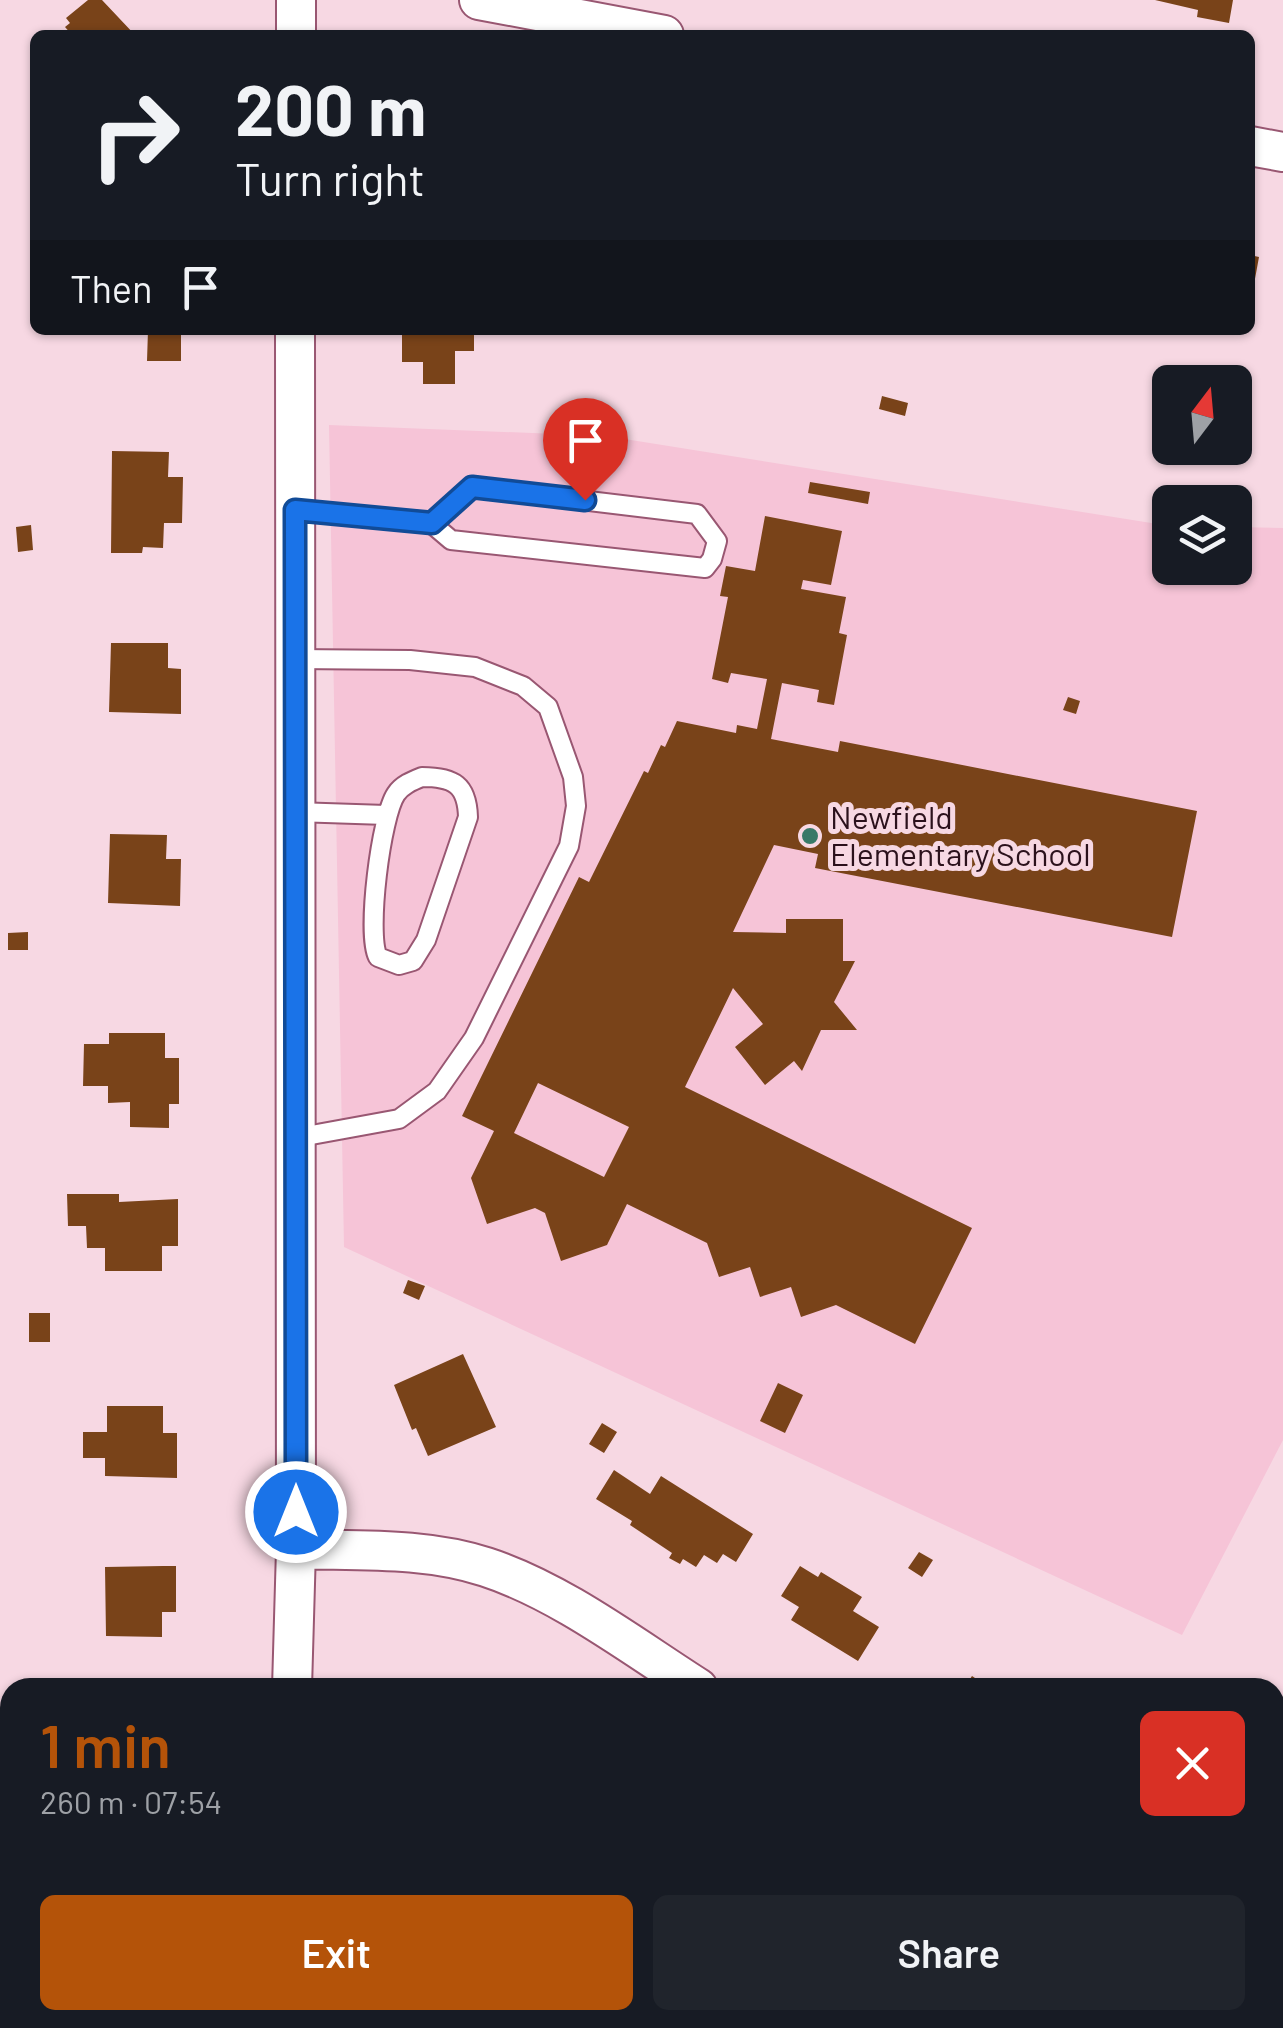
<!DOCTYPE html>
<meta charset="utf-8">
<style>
body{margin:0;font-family:Barlow,sans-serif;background:#20242c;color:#f1f3f6;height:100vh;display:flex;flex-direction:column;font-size:38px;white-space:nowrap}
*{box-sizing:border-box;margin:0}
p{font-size:32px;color:#9ea1a6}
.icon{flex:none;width:55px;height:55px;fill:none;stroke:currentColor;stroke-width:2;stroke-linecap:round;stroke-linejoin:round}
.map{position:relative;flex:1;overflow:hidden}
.drawer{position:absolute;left:0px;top:1678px;width:1285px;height:352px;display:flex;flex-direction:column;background:#171b24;border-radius:30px 30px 0 0;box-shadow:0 2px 8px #0004}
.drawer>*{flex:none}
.banner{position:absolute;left:30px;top:30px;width:1225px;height:305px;border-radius:15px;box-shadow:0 2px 8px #0004;background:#171b24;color:#f1f3f6;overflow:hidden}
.needle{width:65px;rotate:16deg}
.tools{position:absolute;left:1152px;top:365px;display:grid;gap:20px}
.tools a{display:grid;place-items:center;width:100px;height:100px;border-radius:15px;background:#171b24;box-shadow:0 2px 8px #0004;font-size:50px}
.pin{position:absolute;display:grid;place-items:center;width:85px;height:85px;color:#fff;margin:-102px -42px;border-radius:50% 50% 50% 0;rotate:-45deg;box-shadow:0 0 10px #0007}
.pin .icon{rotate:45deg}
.me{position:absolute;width:110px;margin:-55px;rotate:0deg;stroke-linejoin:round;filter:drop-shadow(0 0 8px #0008)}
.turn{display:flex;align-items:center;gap:35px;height:210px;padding:0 40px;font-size:45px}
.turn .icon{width:130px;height:130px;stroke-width:2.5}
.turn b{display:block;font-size:70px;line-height:85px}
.then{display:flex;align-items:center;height:95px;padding:0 40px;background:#0003;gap:20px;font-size:38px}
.round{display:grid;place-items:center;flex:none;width:105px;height:105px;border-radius:15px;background:#20242c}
.overview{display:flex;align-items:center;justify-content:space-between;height:170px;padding:0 40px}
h1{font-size:60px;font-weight:600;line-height:75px;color:#b45309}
.primary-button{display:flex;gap:20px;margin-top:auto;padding:20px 40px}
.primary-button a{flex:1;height:115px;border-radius:15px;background:#b45309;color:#fff;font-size:40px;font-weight:600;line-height:115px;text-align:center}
.primary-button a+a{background:#20242c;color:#f1f3f6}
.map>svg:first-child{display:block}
.built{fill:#f6c4d7}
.building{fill:#794319;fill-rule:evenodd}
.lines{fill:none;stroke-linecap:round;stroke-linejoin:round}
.service-casing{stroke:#995772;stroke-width:22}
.minor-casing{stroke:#995772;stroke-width:42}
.service{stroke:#fff;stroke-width:18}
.minor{stroke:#fff;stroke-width:38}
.route-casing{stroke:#114b97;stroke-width:25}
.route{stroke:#1a73e8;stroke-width:18}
.poi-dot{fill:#387968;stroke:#f7d8e3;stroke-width:4}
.labels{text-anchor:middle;stroke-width:10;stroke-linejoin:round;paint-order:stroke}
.poi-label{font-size:32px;fill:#2b111c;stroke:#f7d8e3;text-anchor:start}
</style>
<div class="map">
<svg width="1283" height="2028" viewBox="0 0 1283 2028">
<rect width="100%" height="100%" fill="#f7d8e3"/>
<!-- built -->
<path class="built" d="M329,425l277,11 564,90v42h65v-41l48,1v912l-101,195 -838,-388z"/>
<!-- building -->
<path class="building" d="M88,0h14l33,35h-63l-7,-8 5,-4 -4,-5z
M1155,0h78l-4,23 -32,-6 1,-7z
M1250,255l9,2 -7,38h-2z
M148,330h33v31h-34z
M402,330h72v21h-19v33h-32v-22h-21z
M882,396l26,7 -3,13 -26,-7z
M112,451l57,1 -1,25h15l-1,46h-18l-1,25 -20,-1 -1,6h-31z
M810,482l60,10 -2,12 -60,-11z
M765,516l77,15 -11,54 -28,-5 -2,9 45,8 -7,36 8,2 -13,70 -17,-3 2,-12 -37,-7 -11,56 67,13 2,-11 357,70 -25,126 -357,-69 3,-14 -44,-9 -41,87 53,1v-14h57v42h12l-21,41 23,28h-36l-19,41 -8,-10 -29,24 -30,-38 28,-23 -30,-36 -48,99 287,141 -57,116 -79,-39 -35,12 -10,-30 -31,10 -10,-30 -31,10 -12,-34 -80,-39 -20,41 -46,16 -16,-48 -10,-5 -48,16 -16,-46 23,-47 -32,-15 117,-239 10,5 55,-111 4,2 13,-28 4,2 12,-26 59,12 1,-8 20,4 10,-50 -36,-6 -3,10 -16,-4 16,-82 -8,-1 6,-30 29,5zM538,1083l91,44 -25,50 -90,-44z
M31,525l2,25 -15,2 -2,-25z
M111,643h57v25l13,1v45l-72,-2z
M1068,697l12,4 -4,13 -13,-4z
M110,834l57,1 -1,24h15l-1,47 -72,-3z
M28,932v18h-20v-17z
M109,1033h56v25h14v46h-10v24l-39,-1v-25l-22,1v-17h-25l1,-42h25z
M67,1194h52v8l59,-3v47h-16v25h-57v-23h-18l-1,-22h-18z
M408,1280l17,6 -6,14 -16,-7z
M29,1313h21v29h-21z
M463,1354l33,73 -68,29 -12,-28 -4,2 -18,-45z
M778,1383l25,12 -18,38 -25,-12z
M107,1406h56v27h14v45l-72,-2v-18h-22v-26h24z
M602,1423l15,9 -13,21 -15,-9z
M614,1470l36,24 11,-18 92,58 -17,28 -13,-8 -6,9 -13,-8 -8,12 -13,-8 -3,5 -11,-6 3,-5 -42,-28 2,-4 -36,-22z
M919,1552l14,8 -11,17 -14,-9z
M163,1566h13v46h-14v25l-56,-1 -1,-69z
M800,1566l18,11 3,-5 41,25 -9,14 26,16 -21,34 -67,-41 8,-13 -18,-11z
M972,1676l15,10 5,-6 10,8h-38z
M7,2020h76l9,5 -2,3h-87z
M356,2020h72l-4,8h-71z"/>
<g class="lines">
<!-- service casing -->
<g class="service-casing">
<path id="service" d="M295,510l136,13 20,17 254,28 7,-9 5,-18 -20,-27 -225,-27 -41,36
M294,659l116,1 65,7 48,19 25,21 25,70 3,29 -7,40 -95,192 -37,53 -38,28 -104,19
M422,777c32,0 45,8 46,40l-42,123 -13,21 -14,4 -21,-8c-12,-23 3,-141 18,-163 6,-9 16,-13 26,-17z
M295,812l91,3"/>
</g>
<!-- minor casing -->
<g class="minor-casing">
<path id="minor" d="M479,0l185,35
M296,35v-35
M1250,146l33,6
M296,1549c62,2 129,-2 190,18 74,24 146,79 212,121
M292,1688l4,-139 -1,-1219
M0,1751h10
M1233,2020l15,8
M236,2028l4,-8"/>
</g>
<!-- service -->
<use href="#service" class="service"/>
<!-- minor -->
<use href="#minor" class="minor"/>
</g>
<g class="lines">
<!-- route casing -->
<g class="route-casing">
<path id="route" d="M296,1512l-1,-1002 137,13 40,-36 113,13"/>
</g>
<!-- route -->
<use href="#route" class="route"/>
</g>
<!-- markers -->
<circle class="poi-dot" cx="810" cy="836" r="10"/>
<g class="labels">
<!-- poi labels -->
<g class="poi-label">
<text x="830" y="829">Newfield<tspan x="830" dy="37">Elementary School</tspan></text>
</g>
</g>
</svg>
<div class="tools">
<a><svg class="needle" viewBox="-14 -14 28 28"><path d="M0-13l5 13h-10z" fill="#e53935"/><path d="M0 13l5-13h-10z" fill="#9ea1a6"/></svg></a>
<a><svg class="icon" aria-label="layers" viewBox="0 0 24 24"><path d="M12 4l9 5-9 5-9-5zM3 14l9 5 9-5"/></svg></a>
</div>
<div class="pin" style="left:585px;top:500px;background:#d93025"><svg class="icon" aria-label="arrive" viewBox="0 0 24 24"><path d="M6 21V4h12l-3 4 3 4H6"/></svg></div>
<svg class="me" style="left:296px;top:1512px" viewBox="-20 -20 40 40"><circle r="17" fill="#1a73e8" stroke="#fff" stroke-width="3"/><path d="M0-11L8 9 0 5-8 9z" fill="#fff"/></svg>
<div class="banner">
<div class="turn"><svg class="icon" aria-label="right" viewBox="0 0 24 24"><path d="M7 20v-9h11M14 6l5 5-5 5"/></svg><div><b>200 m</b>Turn right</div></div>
<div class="then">Then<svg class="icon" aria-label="arrive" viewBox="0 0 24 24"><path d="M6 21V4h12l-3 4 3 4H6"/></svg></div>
</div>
<section class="drawer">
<div class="overview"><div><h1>1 min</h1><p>260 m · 07:54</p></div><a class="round" style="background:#d93025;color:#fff"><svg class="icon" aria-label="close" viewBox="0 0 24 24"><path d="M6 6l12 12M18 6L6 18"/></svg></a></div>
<div class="primary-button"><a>Exit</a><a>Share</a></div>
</section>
</div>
